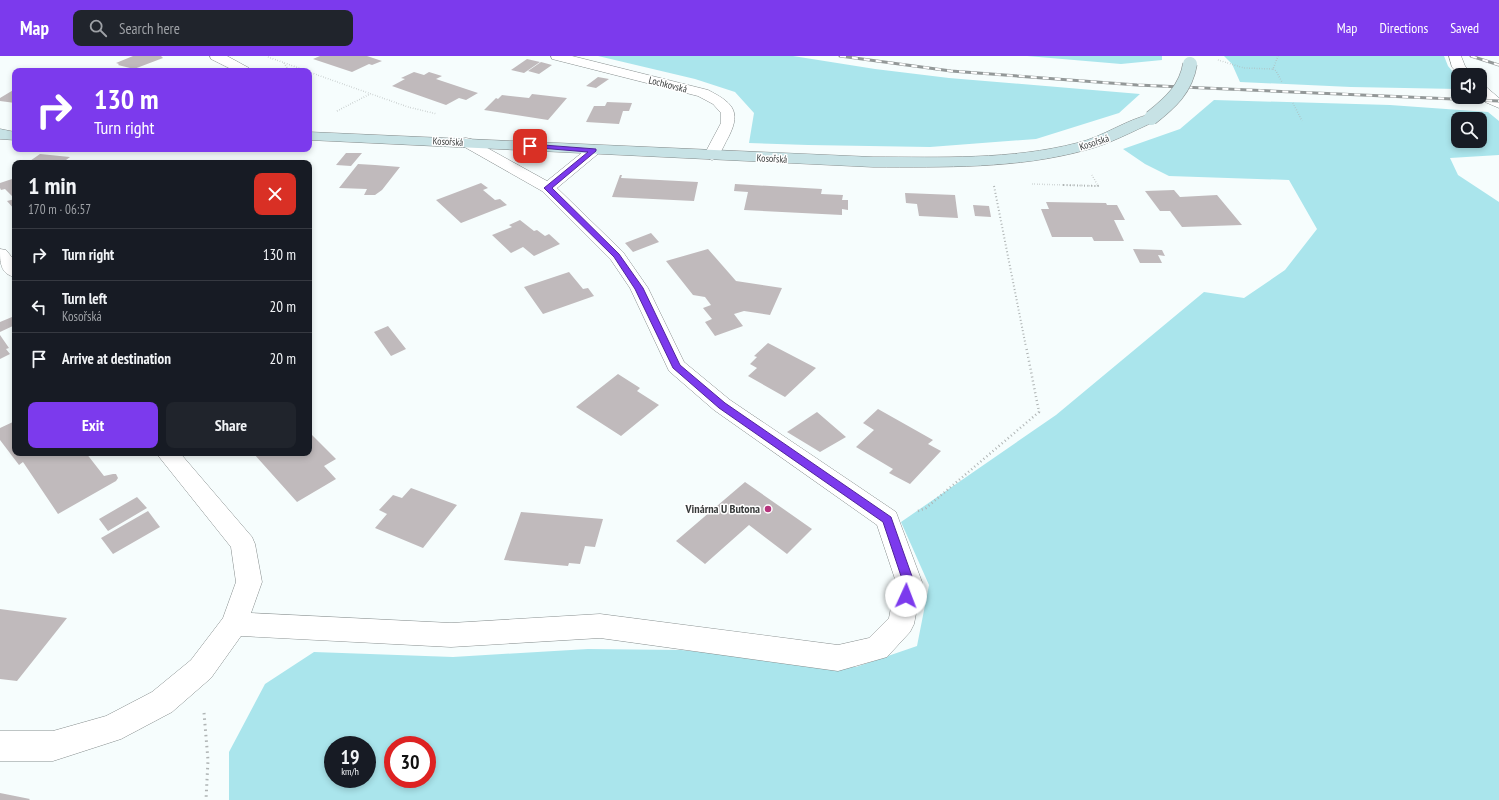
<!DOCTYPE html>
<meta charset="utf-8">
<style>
body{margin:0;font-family:"PT Sans Narrow",sans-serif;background:#20242c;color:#f1f3f6;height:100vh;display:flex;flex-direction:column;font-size:15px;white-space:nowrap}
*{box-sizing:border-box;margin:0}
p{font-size:13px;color:#9ea1a6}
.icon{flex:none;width:22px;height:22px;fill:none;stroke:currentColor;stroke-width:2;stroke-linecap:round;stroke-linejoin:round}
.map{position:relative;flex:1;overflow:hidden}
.drawer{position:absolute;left:12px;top:104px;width:300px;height:296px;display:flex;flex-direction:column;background:#171b24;border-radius:8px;box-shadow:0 2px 6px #0003}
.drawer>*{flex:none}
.top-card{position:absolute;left:12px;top:12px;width:300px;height:84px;border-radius:8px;box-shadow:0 2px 6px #0003;background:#7c3aed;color:#fff;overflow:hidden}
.controls{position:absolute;left:1451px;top:12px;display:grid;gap:8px}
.controls a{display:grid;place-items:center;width:36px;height:36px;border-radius:8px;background:#171b24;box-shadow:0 2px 6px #0003;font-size:20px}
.speed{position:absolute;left:324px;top:680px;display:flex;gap:8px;font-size:20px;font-weight:700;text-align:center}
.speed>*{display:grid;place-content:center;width:52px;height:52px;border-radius:50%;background:#171b24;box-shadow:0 2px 6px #0003;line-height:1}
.speed small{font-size:10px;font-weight:400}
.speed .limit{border:6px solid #d22;background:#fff;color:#111}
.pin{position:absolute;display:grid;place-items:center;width:34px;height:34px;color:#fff;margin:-17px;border-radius:8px;box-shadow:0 2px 6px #0006}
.me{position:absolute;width:44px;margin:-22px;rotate:2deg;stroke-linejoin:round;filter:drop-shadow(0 0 3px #0008)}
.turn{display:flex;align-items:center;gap:14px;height:84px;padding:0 16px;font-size:18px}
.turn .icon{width:52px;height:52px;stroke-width:2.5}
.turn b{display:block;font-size:28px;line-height:34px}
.round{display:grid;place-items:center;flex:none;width:42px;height:42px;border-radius:8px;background:#20242c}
.overview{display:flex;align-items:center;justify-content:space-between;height:68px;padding:0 16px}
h1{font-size:24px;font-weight:700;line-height:30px}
.button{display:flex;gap:8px;margin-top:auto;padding:8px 16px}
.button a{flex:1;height:46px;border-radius:8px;background:#7c3aed;color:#fff;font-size:16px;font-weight:700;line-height:46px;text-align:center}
.button a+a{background:#20242c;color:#f1f3f6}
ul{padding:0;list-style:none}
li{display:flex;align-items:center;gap:12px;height:52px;padding:0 16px;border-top:1px solid #363941}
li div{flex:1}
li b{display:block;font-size:15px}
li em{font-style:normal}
header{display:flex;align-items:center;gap:24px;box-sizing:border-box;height:56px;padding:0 20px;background:#7c3aed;color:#fff}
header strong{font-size:19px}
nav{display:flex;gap:22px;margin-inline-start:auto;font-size:14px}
.search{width:280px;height:36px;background:#20242c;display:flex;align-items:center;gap:10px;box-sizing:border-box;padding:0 14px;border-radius:8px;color:#9ea1a6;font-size:15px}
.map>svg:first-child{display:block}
.green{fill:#aae5ec;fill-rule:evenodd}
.building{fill:#c0babc}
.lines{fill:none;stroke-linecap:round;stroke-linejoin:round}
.street-casing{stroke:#868d8d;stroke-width:1}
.secondary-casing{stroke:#868d8d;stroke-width:1}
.path-far3{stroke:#afb4b4;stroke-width:1.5;stroke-dasharray:0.5 2;stroke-linecap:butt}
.path-far2{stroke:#afb4b4;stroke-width:2;stroke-dasharray:1 2.5;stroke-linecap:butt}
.path-far1{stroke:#afb4b4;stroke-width:2.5;stroke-dasharray:1 3;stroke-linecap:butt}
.path{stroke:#afb4b4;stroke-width:3;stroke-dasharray:1.5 4;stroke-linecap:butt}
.street{fill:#fff;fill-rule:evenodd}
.secondary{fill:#c7e2e5;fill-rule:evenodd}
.rail-casing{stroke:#939898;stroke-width:3}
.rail{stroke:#fff;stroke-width:2;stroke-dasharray:6;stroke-linecap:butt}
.secondary-bridge-casing{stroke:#868d8d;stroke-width:15;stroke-linecap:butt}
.secondary-bridge{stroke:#c7e2e5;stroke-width:14}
.route{fill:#7c3aed;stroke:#51269a}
.poi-dot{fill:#b6347d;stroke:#fff;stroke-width:1.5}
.labels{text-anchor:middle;stroke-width:3;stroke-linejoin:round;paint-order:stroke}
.far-street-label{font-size:10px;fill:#383b3b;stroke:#fff}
.poi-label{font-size:12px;font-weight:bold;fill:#383b3b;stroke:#fff;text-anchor:end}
</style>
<header>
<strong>Map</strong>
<div class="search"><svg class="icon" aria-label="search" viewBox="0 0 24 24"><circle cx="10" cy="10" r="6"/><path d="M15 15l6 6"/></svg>Search here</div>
<nav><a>Map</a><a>Directions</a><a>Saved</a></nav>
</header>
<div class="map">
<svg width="1499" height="744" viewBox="0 0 1499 744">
<rect width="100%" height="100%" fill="#f6fdfd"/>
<!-- green -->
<path class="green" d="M598,0h195l82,13 74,9 191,16 -21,19 -83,26 -106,8 -122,-2 -59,-2 5,-30 -19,-21 -40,-13z
M1027,0h135v4l-41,4z
M1224,0h220l4,10 10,12v11l-107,-2 -111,-5 -8,-18z
M1214,44l176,5 98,7 11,9v34l-49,3 8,17 41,27v598h-1270v-48l36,-68 49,-32 139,5 135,-8 93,1 175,17 61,-21 12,-61 -28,-63 155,-107 148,-123 40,6 41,-28 32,-41 -28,-49 -120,-4 -24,-12 -22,-15 57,-20zM1458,63h22v22h-22zM333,689h34v34h-34zM393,689h34v34h-34z"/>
<!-- building -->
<path class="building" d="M133,0h28l2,2 -29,11 -16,-4 1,-1 -3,-1z
M320,0h47l15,5 -10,4 -3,-1 -17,8 -39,-13z
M527,3l13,3 -16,11 -13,-3z
M541,6l11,3 -13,9 -11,-3z
M414,16l10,3 5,-3 13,4 -6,3 42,14 -12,7 -7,-2 -13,7 -54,-19 13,-7 -4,-1z
M598,21l11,2 -13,9 -10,-2z
M15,33v14l-15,-2v-3z
M532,38l35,4 -19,22 -64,-10 12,-12 2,1 4,-4 27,3z
M607,46l25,1 -3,8h-6l-4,13 -33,-2 8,-16h11z
M346,97h16l-11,13 -15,-1z
M40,98l30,3 -8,6h-35z
M358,108l17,1 25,2 -18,23 -7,5h-11l3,-6 -28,-1z
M620,119h2l-1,3 77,4 -4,19 -82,-4z
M15,122v32l-8,-9 8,-2 -10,-10 -4,1 -1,-2v-5z
M481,127l7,5 -5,2 12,10 5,-1 7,6 -46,18 -25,-23z
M735,128l87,5 -1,5 22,1 -1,5h6v10l-6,-1v6l-98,-5 4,-18 -14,-1z
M1174,134l6,7 37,-2 25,30 -60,2 -12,-16h-10l-15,-20z
M905,137l50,2 3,23 -39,-2 -2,-12 -11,-1z
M1046,146l60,1 1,2h10l8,15h-11l10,21h-30l-2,-4h-40l-11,-28h8z
M973,149l16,1 2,11 -16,-1z
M520,164l14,11 3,-1 8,6 4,-2 11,10 -26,12 -11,-9 -12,6 -19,-18 20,-8 -3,-2z
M651,177l8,9 -26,10 -8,-9z
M708,193l28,32 46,7 -12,27 -26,-4 -10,3 9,12 -28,10 -10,-14 7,-3 -9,-11 8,-3 -6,-8 -12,-2 -27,-34z
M1133,193l29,1 3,6 -7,-1 4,8h-22z
M569,216l14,17 5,-1 6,8 -51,18 -19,-27z
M12,261l3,4v4l-15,7v-10z
M388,270l18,23 -15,7 -17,-24z
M0,279l9,13 -3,1 4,5 -10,5z
M768,287l48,25 -31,29 -37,-21 9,-8 -7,-4 7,-7 -3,-1z
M618,318l22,14 -3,3 22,14 -38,31 -45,-29z
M878,353l55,31 -5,4 13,7 -31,33 -21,-11 4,-4 -37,-22 18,-17 -11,-7z
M817,356l29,25 -26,15 -33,-20z
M15,365v32h71l18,23 9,-2h3l2,4 -2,3 -58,33 -35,-52 -4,3 -19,-25v-12z
M309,376l27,27 -12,7 12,13 -39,23 -44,-49h56z
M745,426l67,47 -25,25 -38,-29 -44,39 -29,-23z
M411,432l46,17 -34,43 -48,-20 12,-14 -8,-4 14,-15 9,3z
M137,441l10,11 -39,23 -9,-12z
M148,455l12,16 -47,27 -12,-16z
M521,456l82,7 -8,28 -10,-1 -5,18 -11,-1 -1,3 -64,-6z
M0,553l67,9 -50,63 -17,-2z
M0,737l30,6 -1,1h-29z"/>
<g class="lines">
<!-- street casing -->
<g class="street-casing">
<path id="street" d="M210,0h17l22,12 2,3h-16l-24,-12z
M551,0h21l136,34c23,12 34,20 21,46 -4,7 -7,15 -12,22l-5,2 -5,-2 -3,-3 17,-32v-10l-8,-9 -15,-8 -146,-37z
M1449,0h12l4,10 8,9h-14l-7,-8z
M1480,29l5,1 14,12v10l-14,-6 -5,-5z
M466,82l5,1 76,42 42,-34 5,-2 5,2 3,3 -3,3 -42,35 66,64 25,36 36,74 46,38 166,112 26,70 -8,42 -4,8 -23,25 -49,14 -238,-33 -149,9 -210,-11 -30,42 -39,34 -51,27 -68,22h-53v-30h53l53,-15 46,-24 39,-32 32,-42 13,-36 -5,-35 -75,-94h24l72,84 3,7 7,38 -11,31 200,10 149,-9 238,31 31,-7 20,-20 7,-36 -19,-57 -163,-115 -45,-39 -39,-83 -19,-28 -69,-69 -81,-46 -2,-3 2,-3z
M0,193l6,1 9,11v16c-15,-3 -15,-15 -15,-28z"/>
</g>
<!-- secondary casing -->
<g class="secondary-casing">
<path id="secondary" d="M1151,58l5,1 2,3 -2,3c-23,10 -46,23 -70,29 -69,19 -142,17 -213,17l-564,-27v-8l564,25c68,0 138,3 204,-14 26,-6 48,-23 74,-29z
M0,73l15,3v8l-15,-1z"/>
</g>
<!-- path-far3 -->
<path class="path-far3" d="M268,1l39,14
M1218,4l26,8 29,1 5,-13
M284,7l5,8
M1273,13l3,2 6,11
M309,16l99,35 29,7
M1293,47l9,18
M337,55l33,-17
M1092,119l6,11
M1032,128l64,2"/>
<!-- path-far2 -->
<path class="path-far2" d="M1063,129l35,1 -1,-1
M994,130l32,161"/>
<!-- path-far1 -->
<path class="path-far1" d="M918,455l8,-3 113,-96 -13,-66"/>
<!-- path -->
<path class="path" d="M204,657l4,47 -2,40"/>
<!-- street -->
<use href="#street" class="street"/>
<!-- secondary -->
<use href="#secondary" class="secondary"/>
<!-- rail casing -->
<g class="rail-casing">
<path id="rail" d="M840,0l111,15 186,14 362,16
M1471,0l28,9"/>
</g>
<!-- rail -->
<use href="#rail" class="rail"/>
<!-- secondary-bridge casing -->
<g class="secondary-bridge-casing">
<path id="secondary-bridge" d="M1151,62c19,-15 35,-29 39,-54"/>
</g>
<!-- secondary-bridge -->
<use href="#secondary-bridge" class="secondary-bridge"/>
</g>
<!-- route -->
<path class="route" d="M530,88l66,5v2l-44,37 67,66 24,34 37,77 45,38 166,114 23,65 -4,17 -4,1 -4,-1 -1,-3 2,-14 -20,-60 -164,-114 -46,-40 -38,-79 -21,-32 -70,-69 44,-36 -60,-5v-2z"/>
<!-- markers -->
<circle class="poi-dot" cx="768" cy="453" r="4"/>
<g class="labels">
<!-- far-street labels -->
<g class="far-street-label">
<text transform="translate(668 28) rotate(14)" y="4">Lochkovská</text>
<text transform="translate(448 85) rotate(3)" y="4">Kosořská</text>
<text transform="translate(1094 86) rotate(-18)" y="4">Kosořská</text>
<text transform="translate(772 102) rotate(3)" y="4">Kosořská</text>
</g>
<!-- poi labels -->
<g class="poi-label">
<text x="760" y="457">Vinárna U Butona</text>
</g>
</g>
</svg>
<div class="controls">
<a><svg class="icon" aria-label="sound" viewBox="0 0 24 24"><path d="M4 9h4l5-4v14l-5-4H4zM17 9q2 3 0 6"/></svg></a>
<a><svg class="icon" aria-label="search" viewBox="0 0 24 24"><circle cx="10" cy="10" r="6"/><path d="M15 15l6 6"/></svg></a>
</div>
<div class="speed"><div>19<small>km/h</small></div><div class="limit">30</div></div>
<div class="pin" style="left:530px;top:90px;background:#d93025"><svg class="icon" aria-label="arrive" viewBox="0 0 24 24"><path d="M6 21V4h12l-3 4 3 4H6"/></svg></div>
<svg class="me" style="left:906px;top:540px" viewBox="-20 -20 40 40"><circle r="19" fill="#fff"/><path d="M0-13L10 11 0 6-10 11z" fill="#7c3aed"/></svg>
<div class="top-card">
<div class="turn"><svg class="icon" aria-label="right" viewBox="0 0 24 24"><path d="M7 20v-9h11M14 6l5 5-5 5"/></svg><div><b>130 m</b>Turn right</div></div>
</div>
<section class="drawer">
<div class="overview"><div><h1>1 min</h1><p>170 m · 06:57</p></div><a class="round" style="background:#d93025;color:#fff"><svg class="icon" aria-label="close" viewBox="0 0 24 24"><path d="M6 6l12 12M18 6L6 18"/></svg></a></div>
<ul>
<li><svg class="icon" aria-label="right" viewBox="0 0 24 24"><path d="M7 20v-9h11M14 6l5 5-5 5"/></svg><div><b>Turn right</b></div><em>130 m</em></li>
<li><svg class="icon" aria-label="left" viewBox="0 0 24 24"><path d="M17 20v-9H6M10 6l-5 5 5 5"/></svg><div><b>Turn left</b><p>Kosořská</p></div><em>20 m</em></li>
<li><svg class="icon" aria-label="arrive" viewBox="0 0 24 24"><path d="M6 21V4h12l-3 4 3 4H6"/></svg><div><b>Arrive at destination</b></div><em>20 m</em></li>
</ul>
<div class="button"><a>Exit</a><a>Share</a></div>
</section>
</div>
